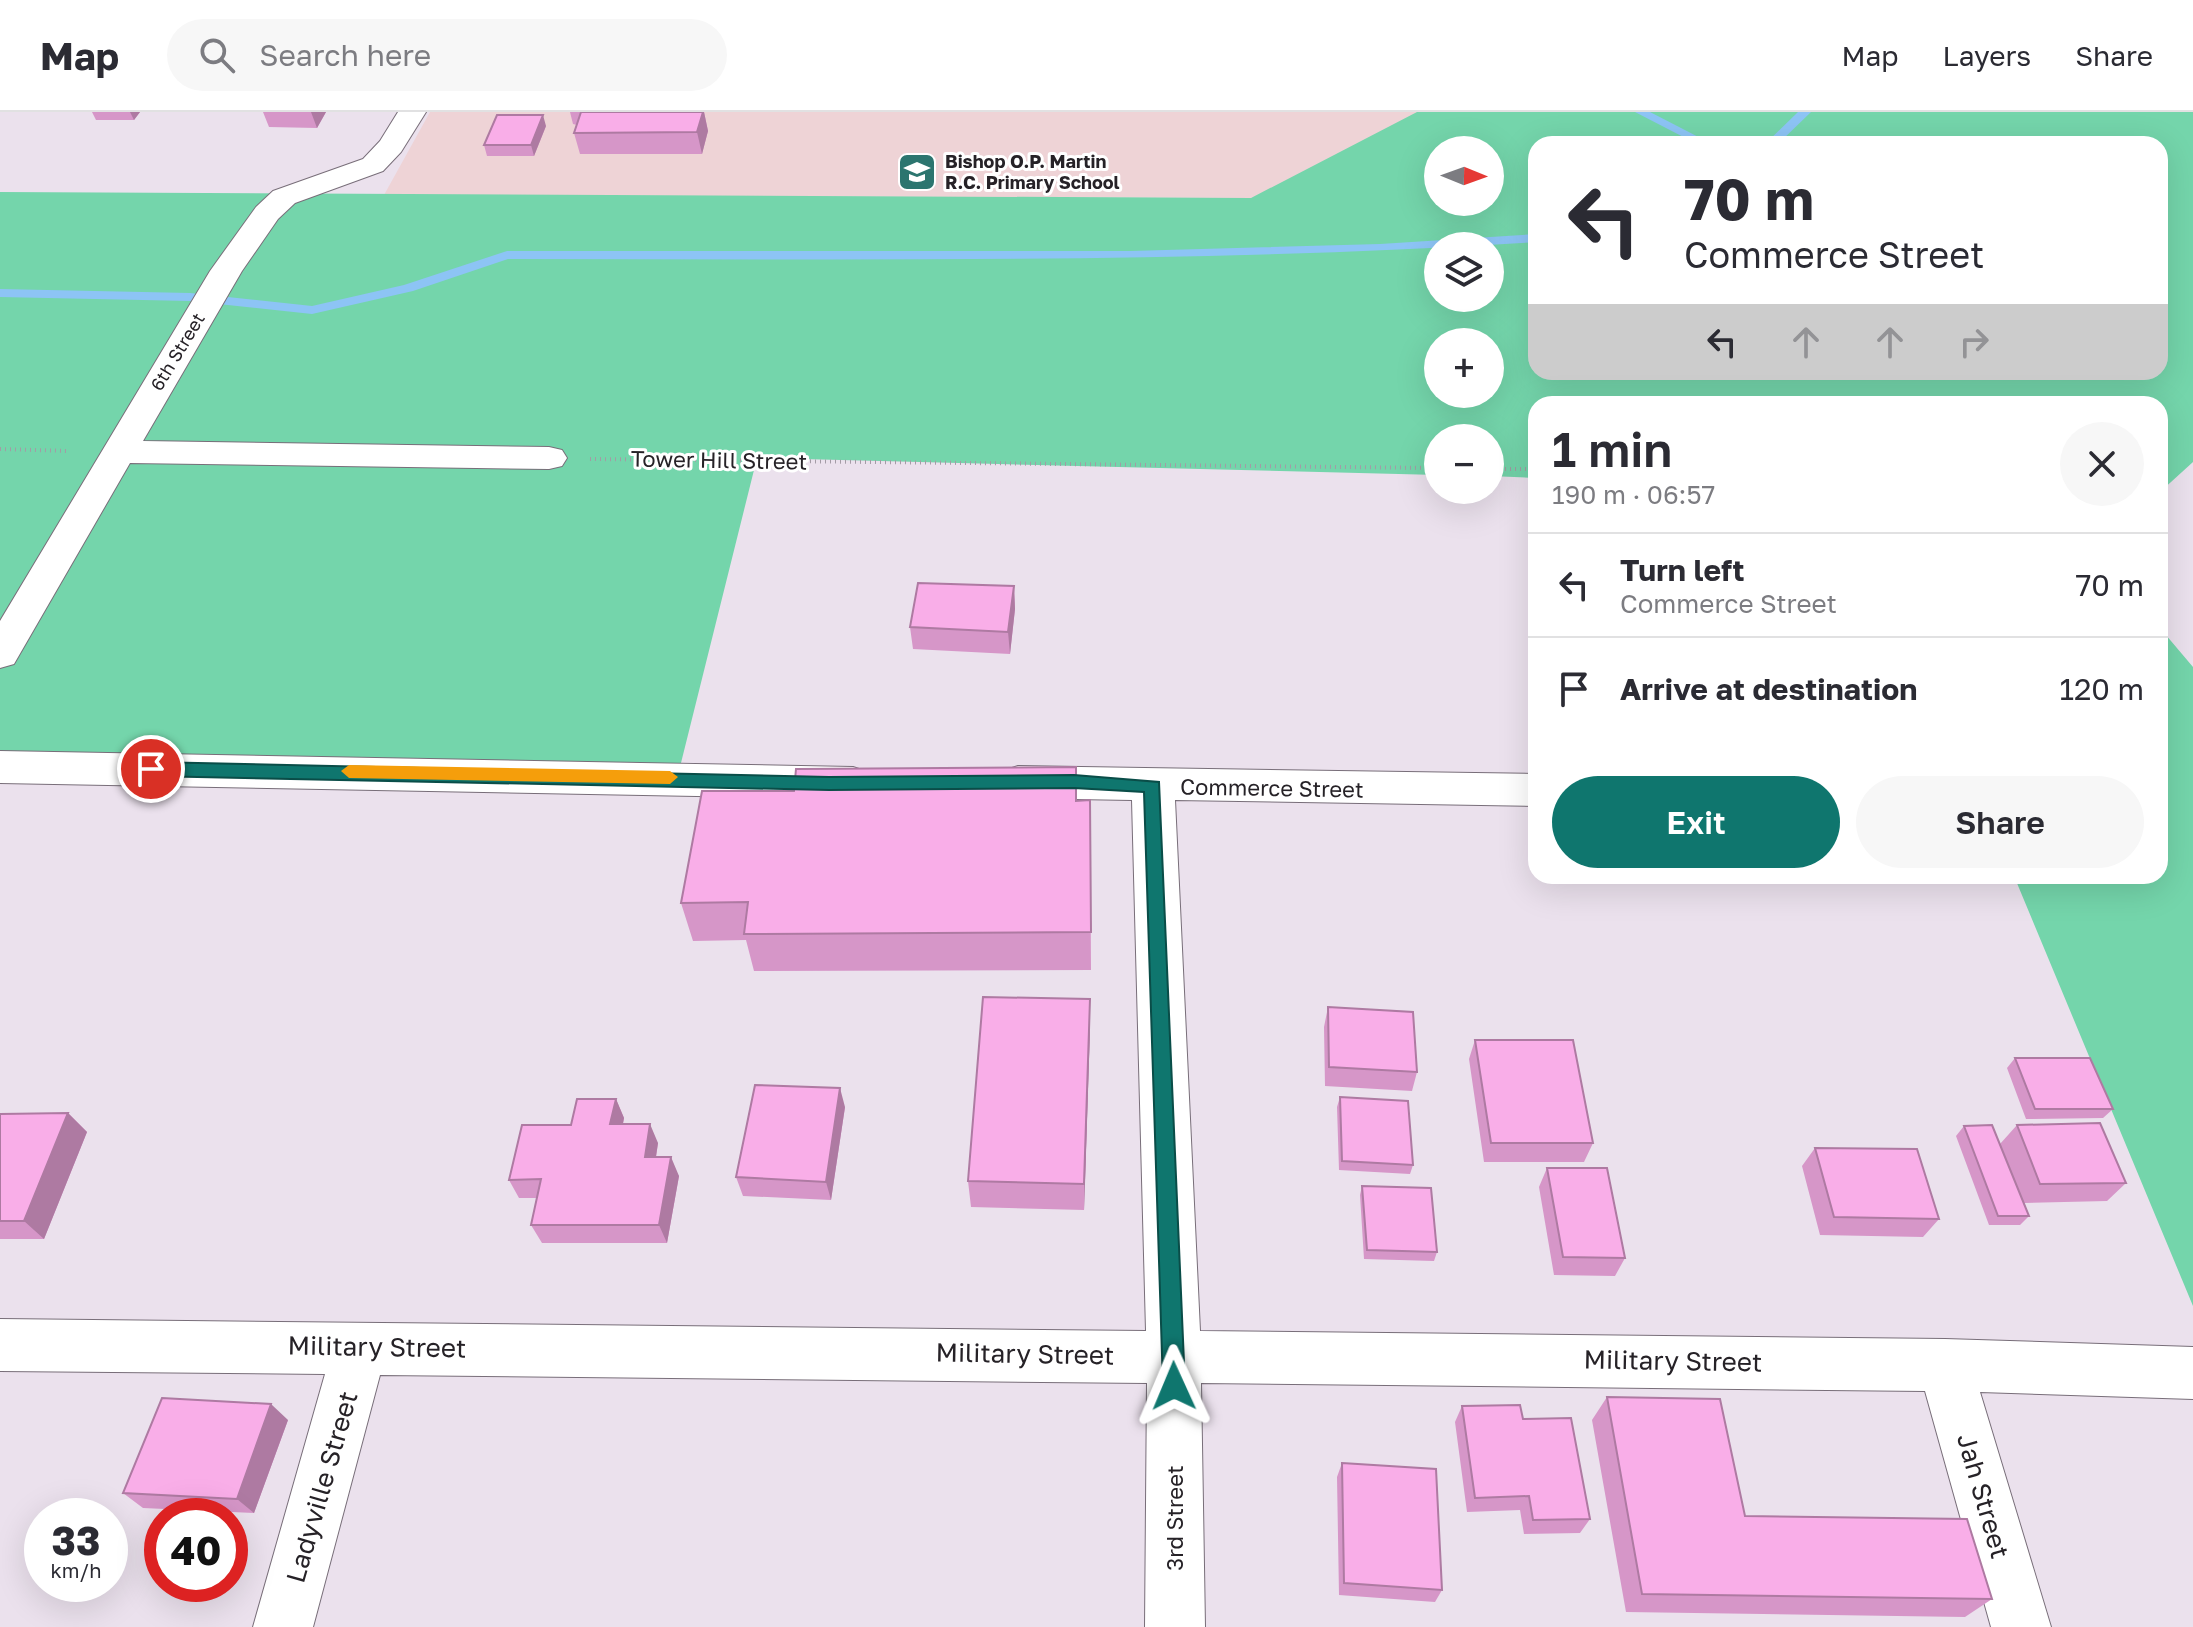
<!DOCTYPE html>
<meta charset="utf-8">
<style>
body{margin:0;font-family:"Golos Text",sans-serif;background:#f7f7f7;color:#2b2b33;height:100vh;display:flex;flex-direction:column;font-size:30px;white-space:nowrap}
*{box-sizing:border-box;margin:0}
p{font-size:26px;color:#7c7c81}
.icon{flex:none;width:44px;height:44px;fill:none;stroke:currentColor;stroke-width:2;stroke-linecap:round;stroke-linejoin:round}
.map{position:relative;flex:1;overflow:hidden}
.sheet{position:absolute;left:1528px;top:284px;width:640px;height:488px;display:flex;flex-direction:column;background:#fff;border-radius:24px;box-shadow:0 8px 32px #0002}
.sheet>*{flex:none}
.banner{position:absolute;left:1528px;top:24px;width:640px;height:244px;border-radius:24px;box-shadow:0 8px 32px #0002;background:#fff;color:#2b2b33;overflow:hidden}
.needle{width:52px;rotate:91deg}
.fabs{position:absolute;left:1424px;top:24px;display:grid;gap:16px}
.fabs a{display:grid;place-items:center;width:80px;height:80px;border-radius:50%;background:#fff;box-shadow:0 8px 32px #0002;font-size:40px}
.speed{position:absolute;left:24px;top:1386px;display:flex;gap:16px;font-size:40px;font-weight:700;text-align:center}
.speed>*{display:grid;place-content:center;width:104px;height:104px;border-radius:50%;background:#fff;box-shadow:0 8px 32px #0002;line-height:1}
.speed small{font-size:20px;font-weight:400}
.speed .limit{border:12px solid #d22;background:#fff;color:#111}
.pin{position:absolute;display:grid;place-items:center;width:68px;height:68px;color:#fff;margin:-34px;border:4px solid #fff;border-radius:50%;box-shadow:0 2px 8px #0007}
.me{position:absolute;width:88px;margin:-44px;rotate:359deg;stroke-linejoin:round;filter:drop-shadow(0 0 6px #0008)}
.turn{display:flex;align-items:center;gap:28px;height:168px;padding:0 24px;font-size:36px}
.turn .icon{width:104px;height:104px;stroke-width:2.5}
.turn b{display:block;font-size:56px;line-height:68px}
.lanes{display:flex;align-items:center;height:76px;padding:0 24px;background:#0003;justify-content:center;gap:40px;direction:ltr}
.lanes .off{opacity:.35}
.round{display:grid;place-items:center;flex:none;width:84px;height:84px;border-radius:42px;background:#f7f7f7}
.head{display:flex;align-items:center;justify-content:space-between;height:136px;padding:0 24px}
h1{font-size:48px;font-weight:600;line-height:60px}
.action{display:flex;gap:16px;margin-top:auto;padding:16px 24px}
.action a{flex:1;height:92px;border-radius:48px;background:#0f766e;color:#fff;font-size:32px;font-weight:600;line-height:92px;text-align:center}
.action a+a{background:#f7f7f7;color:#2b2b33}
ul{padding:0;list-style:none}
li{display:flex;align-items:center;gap:24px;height:104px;padding:0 24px;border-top:2px solid #e1e1e2}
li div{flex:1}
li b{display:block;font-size:30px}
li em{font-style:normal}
header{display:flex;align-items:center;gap:48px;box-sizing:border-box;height:112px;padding:0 40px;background:#fff;border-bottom:2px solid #e1e1e2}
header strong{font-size:38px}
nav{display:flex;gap:44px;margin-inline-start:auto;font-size:28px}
.search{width:560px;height:72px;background:#f7f7f7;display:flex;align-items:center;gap:20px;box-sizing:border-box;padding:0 28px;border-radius:44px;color:#7c7c81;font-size:30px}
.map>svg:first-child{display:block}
.education{fill:#eed3d6}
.green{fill:#74d5ab;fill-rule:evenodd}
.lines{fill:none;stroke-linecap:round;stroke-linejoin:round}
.stream{fill:#8dc4f5;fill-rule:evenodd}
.minor-casing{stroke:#786e79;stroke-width:2}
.path{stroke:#a39ba5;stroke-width:4;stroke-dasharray:1 4;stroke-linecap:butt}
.minor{fill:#fff;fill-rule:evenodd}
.wall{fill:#d696c8}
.shaded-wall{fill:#ae7aa2}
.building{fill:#f9aee8;stroke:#ae7aa2;stroke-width:2}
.route{fill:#0f766e;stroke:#0a4d48;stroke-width:2}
.slow{fill:#f59e0b}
.labels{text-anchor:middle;stroke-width:6;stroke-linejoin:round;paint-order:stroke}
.far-poi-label{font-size:18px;font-weight:bold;fill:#262227;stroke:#fff;text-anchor:start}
.far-street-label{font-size:18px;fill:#262227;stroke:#fff}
.street-label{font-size:22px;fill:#262227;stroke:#fff}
.near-street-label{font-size:26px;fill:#262227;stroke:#fff}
</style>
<header>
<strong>Map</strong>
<div class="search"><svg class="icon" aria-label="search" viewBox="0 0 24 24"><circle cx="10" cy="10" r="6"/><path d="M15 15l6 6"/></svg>Search here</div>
<nav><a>Map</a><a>Layers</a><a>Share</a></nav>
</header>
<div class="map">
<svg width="2193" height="1515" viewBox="0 0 2193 1515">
<rect width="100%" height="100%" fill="#ebe1ed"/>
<!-- education -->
<path class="education" d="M430,0h1204l-98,32 -46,6h-52l-187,48 -867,-3z"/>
<!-- green -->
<path class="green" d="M1417,0h776v350l-33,30v-88h-624v74l-46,-2v-38h-52v37l-681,-17 -79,317 -678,-21v-562l1251,6zM1536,32h624v228h-624zM1438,38h52v52h-52zM1438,134h52v52h-52zM1438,230h52v52h-52z
M2160,516l33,39v639l-179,-430h146z"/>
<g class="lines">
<!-- stream -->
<path class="stream" d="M1635,0h15l62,32h-15z
M1798,0h13l-33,32h-13z
M1536,122v8c-339,22 -685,17 -1028,17l-95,32 -101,23 -122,-13 -190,-4v-8l190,4 122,13 92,-21 103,-34h623l250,-7z"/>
<!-- minor casing -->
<g class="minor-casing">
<path id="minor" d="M398,0h28l-25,40 -18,19 -88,32 -17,16 -36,52 -99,170 406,6 13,3 5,8 -5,8 -13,3 -419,-6 -116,201 -14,4v-47l210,-350 46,-64 17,-16 90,-32 17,-18z
M0,639l853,16 15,5 6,11 -6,11 -15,5 -853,-16z
M1018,654l518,8v32l-361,-6 25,531 745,8 248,8v52l-213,-7 71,235h-60l-66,-236 -724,-8 4,244h-60l2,-244 -767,-8 -67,252h-60l72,-253 -325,-3v-52l1146,12 -14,-531 -114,-2 -15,-5 -6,-11 6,-11z"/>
</g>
<!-- path -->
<path class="path" d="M0,337l69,2
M590,347l848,9
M1490,357h46"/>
<!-- minor -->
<use href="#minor" class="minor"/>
</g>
<!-- wall -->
<path class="wall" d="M92,0h48l-6,8h-38z
M263,0h63l-9,16 -48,-1z
M570,0h134l4,19 -6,23h-122l-6,-21 3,-8 -4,-1z
M546,14l-12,30h-47l-3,-11z
M1014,474l1,23 -5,45 -97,-5 -3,-22z
M1090,688l1,170 -337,1 -8,-31 -53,1 -12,-38 395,-102z
M1328,895l89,65 -5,19 -87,-5 -1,-59z
M1090,916l-6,182 -113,-3 -3,-26z
M1475,928l118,103 -9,19h-100l-15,-103z
M2015,946l98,51 -10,9 -77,1 -19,-51z
M1340,985l73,68 -3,9 -71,-4 -2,-63z
M616,987l8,19 -1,6 35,19 -2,14 23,19 -12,67h-125l-11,-18 6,-27h-18l-10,-18 62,-55z
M845,995l-14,93 -88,-4 -7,-19z
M68,1001l19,19 -43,107h-44v-125z
M2017,1013l109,58 -19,18 -83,2 5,13 -9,9h-31l-33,-89 8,-10 36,18z
M1815,1036l124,71 -16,18 -103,-2 -18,-69z
M1547,1056l78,90 -10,18 -61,-1 -15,-88z
M1362,1074l75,66 -3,9 -70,-2 -4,-64z
M1607,1285l138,119 247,83 -27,18 -339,-5 -34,-192z
M1462,1294l61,13 67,100 -10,14 -56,1 -4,-24 -53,2 -12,-90z
M288,1308l-34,93 -111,-5 -20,-15z
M1342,1351l100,127 -7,12 -96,-7 -2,-118z"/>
<!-- shaded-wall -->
<path class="shaded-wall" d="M130,0h10l-6,8z
M311,0h15l-9,16z
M703,0h1l4,19 -6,23 -5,-22z
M543,3l3,11 -12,30 -3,-11z
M1014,474l1,23 -5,45 -2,-22z
M1090,887v29l-6,182v-26z
M840,976l5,19 -14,93 -5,-18z
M616,987l8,19 -5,25 -9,-19z
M68,1001l19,19 -43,107 -20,-18z
M650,1012l8,19 -5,33 -8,-19z
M671,1045l8,19 -12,67 -8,-18z
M271,1292l17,16 -34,93 -17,-14z"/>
<!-- building -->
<path class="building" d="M581,0h122l-6,20 -123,1z
M497,3h46l-12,30h-47z
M918,471l96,3 -6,46 -98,-5z
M1076,655v34l14,-1 1,132 -347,2 4,-32 -67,1 21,-112h92l2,-22z
M983,885l107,2 -6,185 -116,-3z
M1328,895l85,5 4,60 -88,-5z
M1475,928h98l20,103h-102z
M2015,946h75l23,51h-78z
M755,973l85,3 -14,94 -90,-5z
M1340,985l68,4 5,64 -71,-4z
M577,987h39l-6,25h40l-5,33h26l-12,68h-128l10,-46 -32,1 13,-55h49z
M68,1001l-44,108h-24v-107z
M2100,1011l26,60 -86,1 -23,-59z
M1992,1013l37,91h-31l-34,-90z
M1815,1036l102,1 22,70 -105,-2z
M1547,1056h60l18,90 -62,-1z
M1362,1074l69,2 6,64 -70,-2z
M1607,1285l113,2 25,117 222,3 25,80 -350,-5z
M162,1286l109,6 -34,95 -114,-6z
M1520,1293l3,14 48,-1 19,101 -57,1 -4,-24 -54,2 -13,-92z
M1342,1351l94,6 6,121 -98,-7z"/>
<!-- route -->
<path class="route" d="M151,650l678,15 245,-2 85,7 26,604 -3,8 -8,3 -8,-3 -3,-8 -19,-594 -70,-4 -245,2 -678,-14 -9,-7z"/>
<!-- slow -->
<path class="slow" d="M349,653l321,6 8,6 -8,7 -321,-6 -8,-7z"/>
<!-- icons -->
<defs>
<g id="school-square" transform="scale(2)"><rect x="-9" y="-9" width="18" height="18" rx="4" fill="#2c756f" stroke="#fff"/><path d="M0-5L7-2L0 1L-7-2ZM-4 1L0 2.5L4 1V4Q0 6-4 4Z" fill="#fff"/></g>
</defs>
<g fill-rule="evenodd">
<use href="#school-square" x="917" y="60"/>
</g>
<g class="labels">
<!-- far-poi labels -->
<g class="far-poi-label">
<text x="945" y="56">Bishop O.P. Martin<tspan x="945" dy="21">R.C. Primary School</tspan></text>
</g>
<!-- far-street labels -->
<g class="far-street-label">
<text transform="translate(178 240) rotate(-59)" y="6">6th Street</text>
</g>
<!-- street labels -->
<g class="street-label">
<text transform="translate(719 348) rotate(1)" y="8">Tower Hill Street</text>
<text transform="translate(1272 676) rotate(1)" y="8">Commerce Street</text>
<text transform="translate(1175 1406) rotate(-90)" y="8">3rd Street</text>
</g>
<!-- near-street labels -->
<g class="near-street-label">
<text transform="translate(377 1235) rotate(1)" y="9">Military Street</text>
<text transform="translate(1025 1242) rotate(1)" y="9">Military Street</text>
<text transform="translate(1673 1249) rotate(1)" y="9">Military Street</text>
<text transform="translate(322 1375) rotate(-74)" y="9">Ladyville Street</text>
<text transform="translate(1983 1384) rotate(74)" y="9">Jah Street</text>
</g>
</g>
</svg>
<div class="fabs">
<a><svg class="needle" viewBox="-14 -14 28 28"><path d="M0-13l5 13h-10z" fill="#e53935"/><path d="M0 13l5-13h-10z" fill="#7c7c81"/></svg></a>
<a><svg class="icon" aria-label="layers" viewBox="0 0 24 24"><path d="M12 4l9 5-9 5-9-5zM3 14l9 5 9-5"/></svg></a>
<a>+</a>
<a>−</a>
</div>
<div class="speed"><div>33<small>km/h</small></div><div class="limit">40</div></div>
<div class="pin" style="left:151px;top:657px;background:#d93025"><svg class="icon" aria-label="arrive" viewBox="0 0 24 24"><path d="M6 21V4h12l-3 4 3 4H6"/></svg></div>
<svg class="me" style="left:1174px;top:1274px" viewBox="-20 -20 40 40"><path d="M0-17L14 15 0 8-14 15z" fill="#0f766e" stroke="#fff" stroke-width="4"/></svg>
<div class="banner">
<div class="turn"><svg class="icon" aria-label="left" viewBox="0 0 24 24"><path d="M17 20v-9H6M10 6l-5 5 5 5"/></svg><div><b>70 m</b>Commerce Street</div></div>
<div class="lanes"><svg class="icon" aria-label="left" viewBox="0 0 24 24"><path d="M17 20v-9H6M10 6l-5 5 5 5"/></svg><svg class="icon off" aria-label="ahead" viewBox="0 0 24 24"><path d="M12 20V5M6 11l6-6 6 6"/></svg><svg class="icon off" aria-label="ahead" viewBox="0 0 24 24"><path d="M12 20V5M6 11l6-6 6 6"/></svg><svg class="icon off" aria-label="right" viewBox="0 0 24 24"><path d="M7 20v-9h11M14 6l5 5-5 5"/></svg></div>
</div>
<section class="sheet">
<div class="head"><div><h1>1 min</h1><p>190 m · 06:57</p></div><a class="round"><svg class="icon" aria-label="close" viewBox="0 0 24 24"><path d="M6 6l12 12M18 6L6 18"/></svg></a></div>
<ul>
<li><svg class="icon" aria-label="left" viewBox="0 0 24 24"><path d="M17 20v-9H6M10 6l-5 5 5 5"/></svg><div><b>Turn left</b><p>Commerce Street</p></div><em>70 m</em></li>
<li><svg class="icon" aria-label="arrive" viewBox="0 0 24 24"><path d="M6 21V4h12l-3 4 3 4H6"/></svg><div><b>Arrive at destination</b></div><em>120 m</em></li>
</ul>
<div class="action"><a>Exit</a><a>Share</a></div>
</section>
</div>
